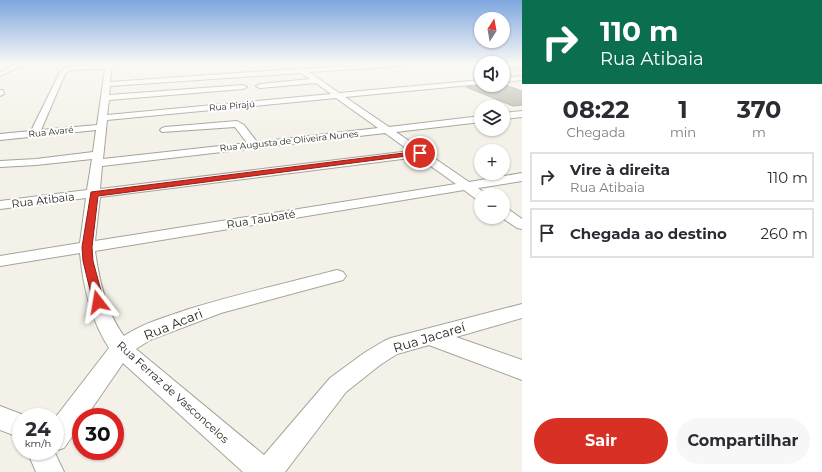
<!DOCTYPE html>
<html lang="pt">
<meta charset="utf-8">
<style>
body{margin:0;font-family:Montserrat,sans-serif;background:#f7f7f7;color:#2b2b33;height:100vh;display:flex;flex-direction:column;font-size:15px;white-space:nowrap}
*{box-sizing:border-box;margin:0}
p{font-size:13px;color:#7c7c81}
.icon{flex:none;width:22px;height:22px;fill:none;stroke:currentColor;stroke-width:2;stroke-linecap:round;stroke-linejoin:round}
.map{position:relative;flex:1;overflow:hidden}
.sheet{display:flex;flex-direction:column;background:#fff;width:300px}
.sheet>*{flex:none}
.guide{background:#0b6e4f;color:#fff;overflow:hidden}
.needle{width:26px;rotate:11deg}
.controls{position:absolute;left:474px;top:12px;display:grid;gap:8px}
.controls a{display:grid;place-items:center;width:36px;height:36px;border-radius:50%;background:#fff;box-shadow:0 1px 3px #0004;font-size:20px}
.speed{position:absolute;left:12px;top:408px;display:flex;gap:8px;font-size:20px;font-weight:700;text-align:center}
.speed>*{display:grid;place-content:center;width:52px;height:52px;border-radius:50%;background:#fff;box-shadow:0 1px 3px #0004;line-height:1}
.speed small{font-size:10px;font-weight:400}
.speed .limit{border:6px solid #d22;background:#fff;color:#111}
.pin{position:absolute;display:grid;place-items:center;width:34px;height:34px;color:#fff;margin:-17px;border:2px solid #fff;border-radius:50%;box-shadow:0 1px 4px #0007}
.me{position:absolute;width:44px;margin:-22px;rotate:346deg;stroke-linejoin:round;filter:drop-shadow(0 0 3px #0008)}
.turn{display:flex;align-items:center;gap:14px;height:84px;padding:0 12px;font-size:18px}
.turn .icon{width:52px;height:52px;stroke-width:2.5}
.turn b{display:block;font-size:28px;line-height:34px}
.eta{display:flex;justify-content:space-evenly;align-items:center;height:68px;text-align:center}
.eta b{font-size:24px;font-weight:700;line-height:28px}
.action{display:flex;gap:8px;margin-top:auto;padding:8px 12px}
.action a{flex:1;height:46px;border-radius:24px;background:#d93025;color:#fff;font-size:16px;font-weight:700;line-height:46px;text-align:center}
.action a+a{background:#f7f7f7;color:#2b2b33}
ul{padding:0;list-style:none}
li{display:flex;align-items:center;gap:12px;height:50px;margin:0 8px 6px;padding:0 4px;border:2px solid #e1e1e2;border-radius:0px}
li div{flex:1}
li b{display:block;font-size:15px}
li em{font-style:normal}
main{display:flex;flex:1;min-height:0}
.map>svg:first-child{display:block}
.building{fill:#b7b5ab;stroke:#9e9d93}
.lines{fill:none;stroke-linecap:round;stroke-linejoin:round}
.minor-casing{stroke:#a5a49a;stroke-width:2}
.major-casing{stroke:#d2d2d1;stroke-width:2}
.minor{fill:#fff;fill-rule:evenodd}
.major{fill:#b9c4e9;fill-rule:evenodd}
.route{fill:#d93025;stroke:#8d1f18}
.labels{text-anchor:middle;stroke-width:4;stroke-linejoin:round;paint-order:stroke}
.far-street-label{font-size:9px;fill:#201f1b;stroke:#fff}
.street-label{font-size:11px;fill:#201f1b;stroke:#fff}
.near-street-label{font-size:13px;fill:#201f1b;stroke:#fff}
</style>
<main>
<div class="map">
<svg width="522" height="472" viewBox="0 0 522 472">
<rect width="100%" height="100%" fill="#f4f2e8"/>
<!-- building -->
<path class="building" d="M482,85h23l17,6v14l-9,1 -47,-19z"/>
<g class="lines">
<!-- minor casing -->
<g class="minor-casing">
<path id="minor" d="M18,64h8l-26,12v-4z
M106,64h6l-2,18 187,-13 3,-2 4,2 77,-5h26l-3,2 -95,6 30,21 142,-13v4l-136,13 44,30 92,-11v6l-85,10 73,50 53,-9v8l-44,7 9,7h-6v5l-5,-1 -12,-9 -369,61c4,29 11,61 29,85 19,-13 42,-19 65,-27 48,-15 98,-26 148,-39l6,2 3,4 -3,4 -122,33 -71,27 -14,9 128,106 66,-77 34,-25 20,-12 7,-3 131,-34v14l-66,19 66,23v20l-93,-35 -32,9 -17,11 -34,27 -61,80h-42l-120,-109 -37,54h-5v7l-17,24 -10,3 10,21h-28l-9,-21h28v-33l54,-70c-18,-28 -26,-61 -29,-95l-80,13v-10l80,-13 6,-45 -86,11v-8l87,-11 5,-31 -56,6 -36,2v-6l36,-2 57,-7 3,-22 -96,10v-6l31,-3 28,-57 6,-7zM105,69l-8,56 -56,5 24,-56 4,-4zM301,73l9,6 -50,5 -4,2 4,2 56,-5 15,11 -224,21 2,-15 134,-11 4,-2 -4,-2 -134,10 1,-9zM336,98l42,30 -121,14 -13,-17 -7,-4 -72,6 -3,1 -2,2 2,2 73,-5 12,16 -144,16 4,-39zM385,133l25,18 -310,38 2,-23zM418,157l38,27 -361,57 5,-44z
M522,76v4l-19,2v-4z
M0,90h3l1,4 -4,2z
M522,111v6l-19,2v-6z
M503,208l5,1 14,10v10l-5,-1 -16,-11h2z
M0,406l29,11h-8v21l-21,-8z"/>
</g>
<!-- major casing -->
<g class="major-casing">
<path id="major" d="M503,64l19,3v4l-19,-5z"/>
</g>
<!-- minor -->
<use href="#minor" class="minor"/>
<!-- major -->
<use href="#major" class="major"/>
</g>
<!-- sky -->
<linearGradient id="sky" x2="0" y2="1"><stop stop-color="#7da6df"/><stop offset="0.49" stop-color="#faf9f5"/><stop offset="1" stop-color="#faf9f5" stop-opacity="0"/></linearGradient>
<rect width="522" height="130" fill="url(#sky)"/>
<!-- route -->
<path class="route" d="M420,151l3,2 -1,1 -324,42 -6,51 1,14 11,41 -2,3 -4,1 -4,-1 -1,-3 -10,-41 -1,-14 9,-55z"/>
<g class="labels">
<!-- far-street labels -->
<g class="far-street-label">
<text transform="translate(232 106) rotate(-5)" y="3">Rua Pirajú</text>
<text transform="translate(51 132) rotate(-6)" y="3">Rua Avaré</text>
<text transform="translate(289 141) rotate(-6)" y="3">Rua Augusta de Oliveira Nunes</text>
</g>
<!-- street labels -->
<g class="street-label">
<text transform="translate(43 200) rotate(-7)" y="4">Rua Atibaia</text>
<text transform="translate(261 219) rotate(-9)" y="4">Rua Taubaté</text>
<text transform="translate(173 392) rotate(42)" y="4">Rua Ferraz de Vasconcelos</text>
</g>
<!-- near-street labels -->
<g class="near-street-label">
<text transform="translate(173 324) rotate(-22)" y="5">Rua Acari</text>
<text transform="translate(429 337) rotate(-17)" y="5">Rua Jacareí</text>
</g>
</g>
</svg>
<div class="controls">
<a><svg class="needle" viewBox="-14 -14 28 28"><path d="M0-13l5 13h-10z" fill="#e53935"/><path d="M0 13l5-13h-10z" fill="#7c7c81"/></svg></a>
<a><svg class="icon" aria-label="sound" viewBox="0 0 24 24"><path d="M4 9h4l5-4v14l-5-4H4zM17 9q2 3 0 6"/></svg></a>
<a><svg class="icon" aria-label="layers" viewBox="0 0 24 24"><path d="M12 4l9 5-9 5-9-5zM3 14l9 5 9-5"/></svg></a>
<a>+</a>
<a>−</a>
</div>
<div class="speed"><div>24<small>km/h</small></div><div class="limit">30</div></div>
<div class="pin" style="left:420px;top:153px;background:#d93025"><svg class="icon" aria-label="arrive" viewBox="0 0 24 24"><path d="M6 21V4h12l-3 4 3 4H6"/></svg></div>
<svg class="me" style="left:98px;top:302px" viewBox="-20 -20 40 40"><path d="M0-17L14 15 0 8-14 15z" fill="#d93025" stroke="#fff" stroke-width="4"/></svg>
</div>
<section class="sheet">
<div class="guide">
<div class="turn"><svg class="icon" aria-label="right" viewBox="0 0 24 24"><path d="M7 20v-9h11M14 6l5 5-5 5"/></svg><div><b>110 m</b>Rua Atibaia</div></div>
</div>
<div class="eta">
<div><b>08:22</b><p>Chegada</p></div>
<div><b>1</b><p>min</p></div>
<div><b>370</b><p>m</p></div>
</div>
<ul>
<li><svg class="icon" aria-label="right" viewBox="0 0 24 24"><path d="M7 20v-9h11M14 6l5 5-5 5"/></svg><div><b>Vire à direita</b><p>Rua Atibaia</p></div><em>110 m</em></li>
<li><svg class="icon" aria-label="arrive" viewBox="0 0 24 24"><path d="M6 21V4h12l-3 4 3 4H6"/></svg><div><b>Chegada ao destino</b></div><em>260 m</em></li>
</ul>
<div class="action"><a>Sair</a><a>Compartilhar</a></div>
</section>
</main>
